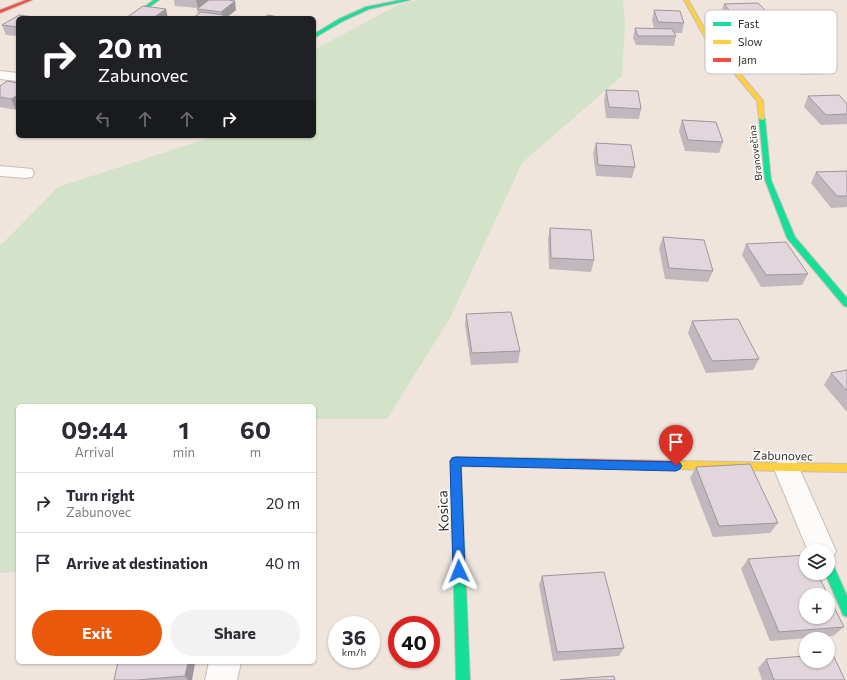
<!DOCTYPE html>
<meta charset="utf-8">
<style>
body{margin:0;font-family:Commissioner,sans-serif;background:#f2f2f3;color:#2b2b33;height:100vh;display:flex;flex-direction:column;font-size:15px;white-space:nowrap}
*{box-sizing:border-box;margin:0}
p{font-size:13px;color:#7c7c81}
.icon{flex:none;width:22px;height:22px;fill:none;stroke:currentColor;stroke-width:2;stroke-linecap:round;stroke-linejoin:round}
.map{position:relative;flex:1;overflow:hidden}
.drawer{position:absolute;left:16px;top:404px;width:300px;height:260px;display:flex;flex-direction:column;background:#fff;border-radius:6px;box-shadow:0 1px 3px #0004}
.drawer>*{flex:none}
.guide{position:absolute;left:16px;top:16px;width:300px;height:122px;border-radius:6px;box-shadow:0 1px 3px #0004;background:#202124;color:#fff;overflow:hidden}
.buttons{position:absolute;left:799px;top:544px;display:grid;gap:8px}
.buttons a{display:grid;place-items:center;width:36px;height:36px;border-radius:50%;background:#fff;box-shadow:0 1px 3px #0004;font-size:20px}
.speed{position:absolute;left:328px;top:616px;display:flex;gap:8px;font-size:20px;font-weight:700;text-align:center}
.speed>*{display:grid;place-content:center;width:52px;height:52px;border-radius:50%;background:#fff;box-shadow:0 1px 3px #0004;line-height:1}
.speed small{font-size:10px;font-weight:400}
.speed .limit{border:6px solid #d22;background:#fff;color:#111}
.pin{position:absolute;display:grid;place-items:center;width:34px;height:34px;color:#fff;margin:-41px -17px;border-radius:50% 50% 50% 0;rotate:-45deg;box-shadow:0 0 4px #0007}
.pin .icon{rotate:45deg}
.me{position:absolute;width:44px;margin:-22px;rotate:358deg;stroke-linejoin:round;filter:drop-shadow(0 0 3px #0008)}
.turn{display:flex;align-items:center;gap:14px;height:84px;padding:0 16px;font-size:18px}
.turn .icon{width:52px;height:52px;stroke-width:2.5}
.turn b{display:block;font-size:28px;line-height:34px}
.lanes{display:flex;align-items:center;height:38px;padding:0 16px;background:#0003;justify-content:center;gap:20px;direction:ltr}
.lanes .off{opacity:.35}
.eta{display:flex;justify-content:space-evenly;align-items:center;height:68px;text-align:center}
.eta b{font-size:24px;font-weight:700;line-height:28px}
.action{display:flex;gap:8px;margin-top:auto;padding:8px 16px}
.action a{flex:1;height:46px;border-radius:24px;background:#ea580c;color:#fff;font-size:16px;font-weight:700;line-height:46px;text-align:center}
.action a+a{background:#f2f2f3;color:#2b2b33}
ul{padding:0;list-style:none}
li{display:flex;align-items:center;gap:12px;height:60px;padding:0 16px;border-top:1px solid #e1e1e2}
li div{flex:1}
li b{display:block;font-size:15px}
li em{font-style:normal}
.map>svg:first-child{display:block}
.green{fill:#d4e2c9}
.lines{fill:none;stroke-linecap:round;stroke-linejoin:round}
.street-casing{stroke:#c6beb8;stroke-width:2}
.fast-casing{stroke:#c6beb8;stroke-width:2}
.slow-casing{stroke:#c6beb8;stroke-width:2}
.jam-casing{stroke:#c6beb8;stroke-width:2}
.street{fill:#fdfbfa;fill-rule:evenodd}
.fast{fill:#16e098;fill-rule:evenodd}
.slow{fill:#ffcf43;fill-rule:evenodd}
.jam{fill:#f24e42;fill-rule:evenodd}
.wall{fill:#c1b8bd}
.shaded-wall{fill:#9d969a}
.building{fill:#e0d6dc;stroke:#9d969a}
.route{fill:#1a73e8;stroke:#114b97}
.labels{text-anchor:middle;stroke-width:3;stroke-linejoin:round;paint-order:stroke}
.far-street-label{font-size:10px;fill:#362f29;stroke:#fff}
.street-label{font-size:12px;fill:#362f29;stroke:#fff}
.near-street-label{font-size:14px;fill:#362f29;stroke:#fff}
.key{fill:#fff;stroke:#c3c1bf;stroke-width:1}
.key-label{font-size:11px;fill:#362f29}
</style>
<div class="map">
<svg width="847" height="680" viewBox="0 0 847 680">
<rect width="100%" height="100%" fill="#efe5dd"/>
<!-- green -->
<path class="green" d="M417,0h206l2,25 -3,51 -100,87 -72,155 -63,101h-73v-13h-296v166l-18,1v-329h2l56,-57 157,-51h99v-86l84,-45z"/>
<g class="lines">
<!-- street casing -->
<g class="street-casing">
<path id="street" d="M0,71l18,2v8l-18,-2z
M0,166l32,3 2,4 -2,4 -6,1 -26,-2z
M787,458l9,3 40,90 -4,9 -4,2v-11h-20l-34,-82 4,-8z
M209,662h32l-4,18h-32z"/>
</g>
<!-- fast casing -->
<g class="fast-casing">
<path id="fast" d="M154,0h5l-25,18h-5z
M401,0h9l-41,9 -26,12 -29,17v-4l25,-15 27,-12z
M762,117l3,2 6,61 24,57 52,61v9l-3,-1 -57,-68 -22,-58 -6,-61z
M456,457l123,2 4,1 1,3 -1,3 -4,1 -118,-1 9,214h-14l-5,-219 1,-3z
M828,560l4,2 15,34v21l-4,-2 -18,-42h3z"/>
</g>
<!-- slow casing -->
<g class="slow-casing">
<path id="slow" d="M684,0h4l21,36 54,65 1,19 -5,-1 -2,-18 -52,-63z
M673,461l174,3v8l-174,-3 -4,-1 -1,-3 1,-3z"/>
</g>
<!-- jam casing -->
<g class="jam-casing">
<path id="jam" d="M26,0h6l-32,13v-3z
M579,459l94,2 4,1 1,3 -1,3 -4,1 -94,-2 -4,-1 -1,-3 1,-3z"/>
</g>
<!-- street -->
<use href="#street" class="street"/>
<!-- fast -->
<use href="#fast" class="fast"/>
<!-- slow -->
<use href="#slow" class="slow"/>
<!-- jam -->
<use href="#jam" class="jam"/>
</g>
<!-- wall -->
<path class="wall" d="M174,0h35l-11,8 -23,-2z
M724,4l42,7 -2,6 29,8 -4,10 -37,2 -10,-10 2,-6h-16l-7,-8z
M197,9l39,1 -10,8 -28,-4z
M654,10l30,13 -2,10h-8l2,3 -2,10 -38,-1 -3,-7 2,-10h19l-2,-8z
M18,18v18l-12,-1 -4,-10z
M790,50l44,14 -4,10 -29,1 -14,-15z
M18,83v26l-2,1 -16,-3v-10z
M606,90l35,19 -2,10 -33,-1 -2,-18z
M808,96l39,8v20l-26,1 -17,-18z
M682,120l41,22 -4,11 -34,-2 -6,-20z
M596,143l39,24 -3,11 -36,-2 -3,-22z
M847,171v36l-16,1 -20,-25 5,-11z
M550,228l44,32 -3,12 -42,-3 -1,-30z
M663,237l50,34 -5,11 -43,-3 -6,-31z
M746,244l62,30 -6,11 -41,2 -19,-32z
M466,314l54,37 -2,12 -47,2 -6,-40z
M692,321l67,38 -6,11 -47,3 -18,-40z
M847,370v42l-23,-27 7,-12z
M696,467l82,56 -8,10 -57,4 -23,-59z
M748,559l96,68 -11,9 -63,5 -29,-72z
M542,576l82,72 -5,8 -66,5 -14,-76z
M766,659l79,21h-83l-4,-12z
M118,662h77l-3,18h-78z"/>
<!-- shaded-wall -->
<path class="shaded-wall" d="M196,0h13l-11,8z
M235,1l1,9 -10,8h-6l2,-1 -1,-5z
M166,9l2,9h-15z
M18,95v14l-2,1 -5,-11z
M188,662h7l-3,18h-4l-3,-4z"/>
<!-- building -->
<path class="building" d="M209,0h19l7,1 -14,11 -24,-3z
M758,3l8,8 -35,1 -7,-8z
M143,6l23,3 -13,9h-27z
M654,10l26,1 4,12 -26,-1z
M201,12l23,3 -4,3h-27z
M19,15l21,3h-22v9l-16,-2z
M268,15l15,3h-20z
M635,28l37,1 4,7h-38z
M7,81l11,2v12l-7,4 -11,-2v-11z
M606,90l32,1 3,18 -32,-2z
M839,95l8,9v10l-21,1 -18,-19z
M682,120l34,2 7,20 -35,-2z
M596,143l35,2 4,22 -37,-2z
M847,171v25h-10l-21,-24z
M550,228l41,2 3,30 -43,-2z
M663,237l41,3 9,31 -44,-3z
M786,242l22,32 -42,1 -20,-31z
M511,312l9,39 -48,2 -6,-39z
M738,319l21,40 -47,2 -20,-40z
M847,370v21l-16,-18z
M750,464l28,59 -59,3 -23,-59z
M806,555v18h11l11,22h-22v22h22v-22l16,32 -65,5 -31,-73z
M604,572l20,76 -67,4 -15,-76z
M828,655h5l12,25h-71l-8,-21 40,-3v5h22z
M118,662h70l-3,14 -48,4h-23z
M614,676l1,4h-55z"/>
<!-- route -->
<path class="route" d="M456,457l220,5 4,1 2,3 -2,3 -4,2 -215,-5 4,105 -2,4 -4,1 -4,-1 -2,-4 -3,-110 2,-3z"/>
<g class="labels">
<!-- far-street labels -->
<g class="far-street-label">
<text transform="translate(755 153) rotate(-97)" y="4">Branovečina</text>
</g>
<!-- street labels -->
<g class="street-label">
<text transform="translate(783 456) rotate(1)" y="4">Zabunovec</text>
</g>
<!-- near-street labels -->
<g class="near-street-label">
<text transform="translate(443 511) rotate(-92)" y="5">Kosica</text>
</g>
</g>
<!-- legend -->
<rect x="705" y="10" width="132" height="64" rx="6" class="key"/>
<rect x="713" y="22" width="18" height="4" fill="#16e098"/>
<rect x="713" y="40" width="18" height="4" fill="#ffcf43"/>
<rect x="713" y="58" width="18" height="4" fill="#f24e42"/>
<g class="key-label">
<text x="738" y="28">Fast</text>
<text x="738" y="46">Slow</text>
<text x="738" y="64">Jam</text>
</g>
</svg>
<div class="buttons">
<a><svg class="icon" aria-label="layers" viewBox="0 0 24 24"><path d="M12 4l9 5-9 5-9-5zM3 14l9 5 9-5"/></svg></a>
<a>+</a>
<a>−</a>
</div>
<div class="speed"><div>36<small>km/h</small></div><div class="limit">40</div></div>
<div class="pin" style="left:676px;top:466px;background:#d93025"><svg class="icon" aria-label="arrive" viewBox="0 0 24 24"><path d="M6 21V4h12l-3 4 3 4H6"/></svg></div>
<svg class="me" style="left:459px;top:571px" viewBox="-20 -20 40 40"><path d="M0-17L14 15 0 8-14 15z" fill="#1a73e8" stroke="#fff" stroke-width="4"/></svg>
<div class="guide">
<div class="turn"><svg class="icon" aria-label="right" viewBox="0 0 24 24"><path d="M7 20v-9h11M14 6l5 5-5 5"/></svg><div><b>20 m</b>Zabunovec</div></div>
<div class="lanes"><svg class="icon off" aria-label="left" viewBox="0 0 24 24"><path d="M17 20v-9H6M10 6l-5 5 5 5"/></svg><svg class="icon off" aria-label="ahead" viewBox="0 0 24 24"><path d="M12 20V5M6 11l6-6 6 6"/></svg><svg class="icon off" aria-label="ahead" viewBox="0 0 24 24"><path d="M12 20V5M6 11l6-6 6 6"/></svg><svg class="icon" aria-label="right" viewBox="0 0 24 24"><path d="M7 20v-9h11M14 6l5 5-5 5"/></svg></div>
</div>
<section class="drawer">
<div class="eta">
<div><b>09:44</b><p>Arrival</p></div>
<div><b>1</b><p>min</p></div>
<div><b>60</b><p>m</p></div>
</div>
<ul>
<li><svg class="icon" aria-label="right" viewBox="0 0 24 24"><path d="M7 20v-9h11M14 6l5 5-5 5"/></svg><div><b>Turn right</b><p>Zabunovec</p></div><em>20 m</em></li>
<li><svg class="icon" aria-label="arrive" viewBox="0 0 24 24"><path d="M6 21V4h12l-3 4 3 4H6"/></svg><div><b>Arrive at destination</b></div><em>40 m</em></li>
</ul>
<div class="action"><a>Exit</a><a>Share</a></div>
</section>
</div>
